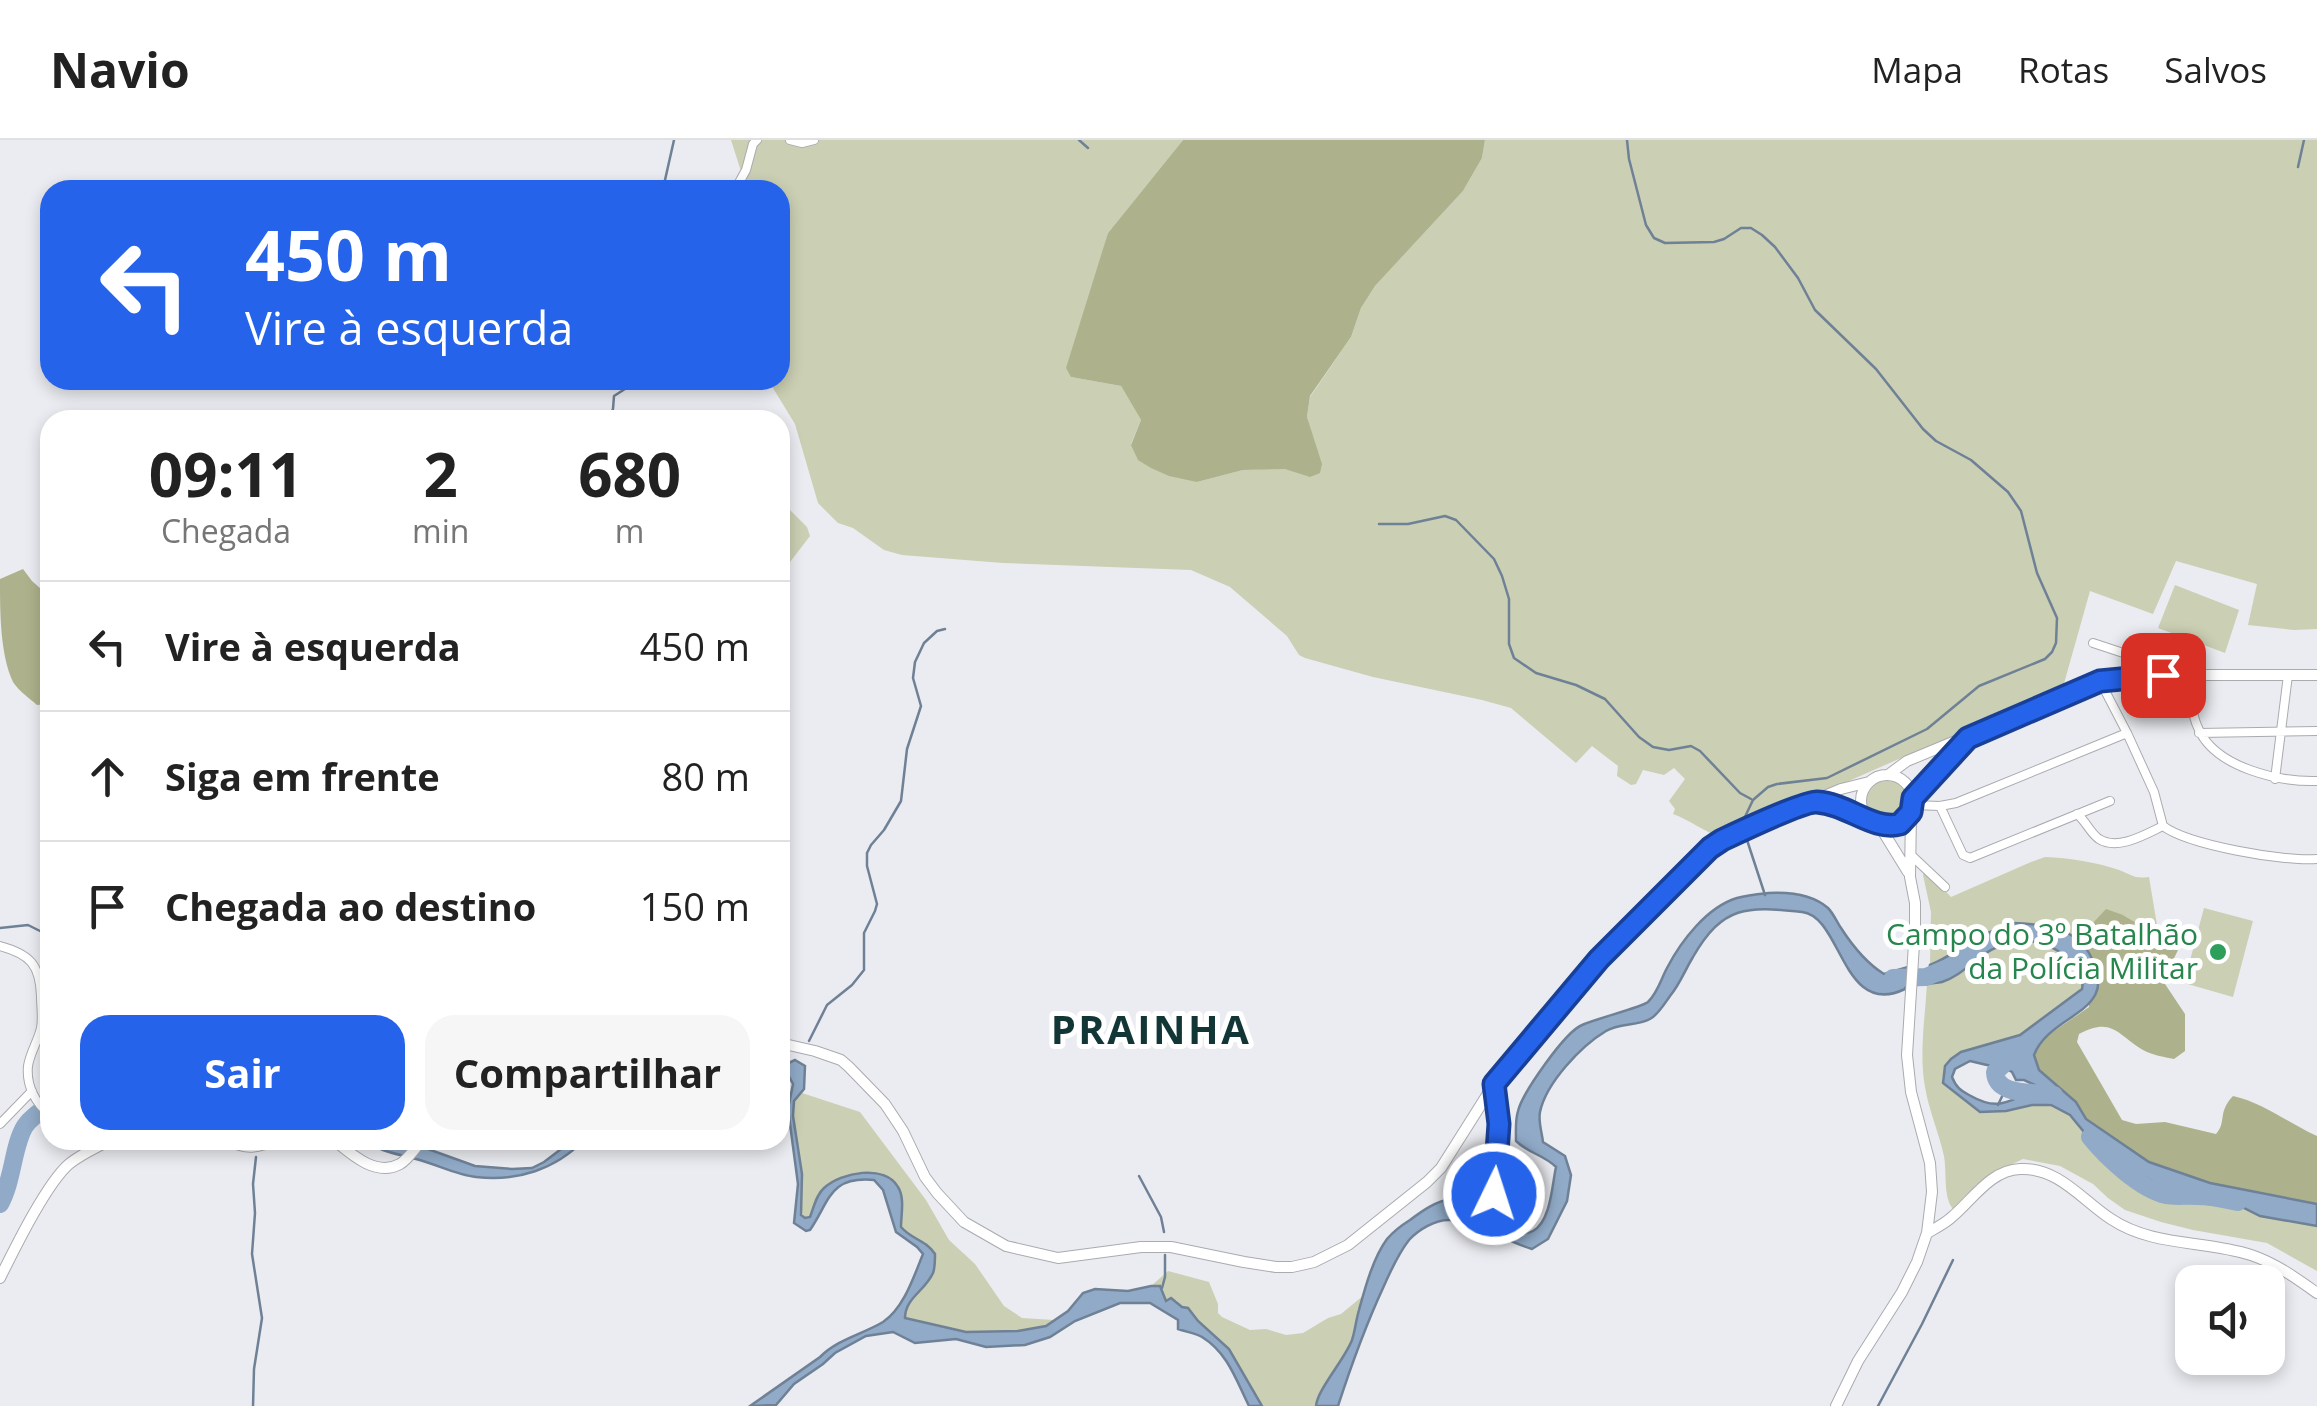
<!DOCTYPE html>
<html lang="pt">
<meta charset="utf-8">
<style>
body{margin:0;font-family:"Open Sans",sans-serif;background:#f6f6f6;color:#222;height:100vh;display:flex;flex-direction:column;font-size:38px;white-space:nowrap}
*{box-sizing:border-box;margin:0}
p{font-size:32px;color:#767676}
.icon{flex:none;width:55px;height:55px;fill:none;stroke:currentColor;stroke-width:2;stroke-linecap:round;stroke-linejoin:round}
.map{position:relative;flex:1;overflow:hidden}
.details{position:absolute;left:40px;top:270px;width:750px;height:740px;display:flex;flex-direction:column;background:#fff;border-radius:30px;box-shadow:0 5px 15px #0003}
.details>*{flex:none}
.top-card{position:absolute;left:40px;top:40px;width:750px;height:210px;border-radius:30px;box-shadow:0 5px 15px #0003;background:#2563eb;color:#fff;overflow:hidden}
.controls{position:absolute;left:2175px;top:1125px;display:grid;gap:20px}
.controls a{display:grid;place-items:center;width:110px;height:110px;border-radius:20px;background:#fff;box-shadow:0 5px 15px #0003;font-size:50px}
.pin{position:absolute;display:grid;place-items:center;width:85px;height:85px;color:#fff;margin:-42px;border-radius:20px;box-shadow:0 5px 15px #0006}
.me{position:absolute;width:110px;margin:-55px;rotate:4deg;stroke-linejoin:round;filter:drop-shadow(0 0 8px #0008)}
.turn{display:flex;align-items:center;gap:35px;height:210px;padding:0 40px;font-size:45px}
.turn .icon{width:130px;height:130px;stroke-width:2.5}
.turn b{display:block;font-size:70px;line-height:85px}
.eta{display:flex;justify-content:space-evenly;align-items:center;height:170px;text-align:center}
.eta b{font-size:60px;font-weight:700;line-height:70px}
.button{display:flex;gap:20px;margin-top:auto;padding:20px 40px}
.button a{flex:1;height:115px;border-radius:30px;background:#2563eb;color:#fff;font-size:40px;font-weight:700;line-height:115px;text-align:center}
.button a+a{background:#f6f6f6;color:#222}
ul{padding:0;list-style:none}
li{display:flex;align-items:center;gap:30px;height:130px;padding:0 40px;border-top:2px solid #e0e0e0}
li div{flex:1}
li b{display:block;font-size:38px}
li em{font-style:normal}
header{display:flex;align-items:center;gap:60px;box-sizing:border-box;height:140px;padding:0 50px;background:#fff;border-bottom:2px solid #e0e0e0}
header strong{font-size:48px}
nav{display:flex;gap:55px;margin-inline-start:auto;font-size:35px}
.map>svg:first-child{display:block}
.green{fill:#cbcfb3}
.forest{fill:#adb28c}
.water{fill:#90aac7;stroke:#6f8196;stroke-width:2.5;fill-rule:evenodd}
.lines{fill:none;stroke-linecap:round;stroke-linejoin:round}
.stream{stroke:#6f8196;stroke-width:2.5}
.river{stroke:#90aac7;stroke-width:18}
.street-casing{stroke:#a9abaf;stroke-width:10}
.secondary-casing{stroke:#a9abaf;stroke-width:12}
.street{stroke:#fff;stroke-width:8}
.secondary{stroke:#fff;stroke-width:10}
.route-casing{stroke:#184099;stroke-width:25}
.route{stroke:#2563eb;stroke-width:18}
.leisure-dot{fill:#2e9e5b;stroke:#fff;stroke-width:4}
.labels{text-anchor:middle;stroke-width:10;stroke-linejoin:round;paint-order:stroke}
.leisure-label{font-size:30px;fill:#27864d;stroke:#fff;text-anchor:end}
.district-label{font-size:40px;font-weight:bold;letter-spacing:2.5px;fill:#123535;stroke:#fff}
</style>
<header>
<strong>Navio</strong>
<nav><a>Mapa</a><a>Rotas</a><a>Salvos</a></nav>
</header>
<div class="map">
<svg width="2317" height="1266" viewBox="0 0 2317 1266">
<rect width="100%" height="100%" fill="#ebecf1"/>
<!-- green -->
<path class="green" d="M731,0h452l-75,93 -37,144 50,9 20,34 -10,24 66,38 46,-12 42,-2 27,-33 -5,-18 3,-20 41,-60 10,-29 14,-22 88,-95 19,-33 3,-18h832v489l-23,1 -46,-5 9,-41 -81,-23 -23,53 -63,-23 -27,96 -29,19 -101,38 -212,93c-17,-5 -31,-17 -48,-23l2,-5 -6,-8 16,-22 -11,-11 -10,7 -21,-5 -7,14 -5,1 -14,-9 1,-10 -26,-20 -16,17 -65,-55 -29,-8 -109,-23 -68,-19 -6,-3 -12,-19 -57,-49 -39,-17 -188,-7 -101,-8 -18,-5 -31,-22 -15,-5 -20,-20 -23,-79 -27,-44h12v-190h-33z
M780,360l27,27 3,9 -30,39z
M2175,445l64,25 -14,43 -67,-25z
M1866 660a22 22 0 1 1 44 0a22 22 0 1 1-44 0Z
M2045,717c25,1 51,5 74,13 14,5 14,9 30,7l9,54 21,17 -56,-33 -31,9 -8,21c-8,-10 -22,-15 -35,-18 -11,-2 -22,-4 -32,-4 -33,2 -58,31 -87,42l1,-53 -8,-37 1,-3 4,1 23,24 80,-35z
M2204,768l49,13 -20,76 -49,-14z
M2018,799c8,1 18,1 25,4 19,6 43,25 39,46l-62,46 -59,17 -19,26 38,34 26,-1 26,-6h18l20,9 28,35 75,45h32l29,9 26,13 57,10v45l-50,-28 -74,-13 -32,-8 -36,-12 -17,-12 -15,-14 -33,-18 -37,-7 -34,16 -13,10 -23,24c-10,-12 -6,-36 -9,-53 -5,-23 -15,-45 -19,-69 -6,-33 0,-69 2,-103 34,-5 40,-22 67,-36 8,-4 16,-6 24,-9z
M802,953l58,19 66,88 23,40 26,24 29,42 18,12 32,2 -8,6 -28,5 -52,1 -62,-14c2,-20 22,-27 28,-45 2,-6 2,-13 3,-19 -10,-15 -23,-14 -34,-27 0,-15 4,-34 -8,-46 -6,-6 -15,-7 -23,-7 -31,-1 -50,14 -60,43l-5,1c-7,-9 -3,-18 -3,-30 0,-29 -10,-57 -8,-87z
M1168,1131l41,11 9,22v9l4,4 28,13 16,-1 20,6 17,-2 25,-15 13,-4 23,-19c-5,15 -7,32 -13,47 -8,19 -34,48 -35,64h-54l-33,-57 -31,-28 -4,-7 -12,-7 -6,-7 -10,1 -6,-15h-9z"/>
<!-- forest -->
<path class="forest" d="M1183,0h302l-3,18 -19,33 -88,95 -14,22 -10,29 -41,59 -3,21 15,47 -2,9 -10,4 -25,-8 -42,1 -46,12 -28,-6 -18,-8 -13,-8 -7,-15 10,-25 -20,-34 -50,-9 -5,-9 42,-135z
M23,429l9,12 18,16 -1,107 -12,1c-8,-7 -18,-14 -24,-23 -13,-28 -13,-70 -13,-103z
M2106,769l17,6 56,33 -16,33 22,33v37l-11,8c-10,-2 -22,-4 -31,-9 -25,-15 -31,-34 -64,-16l-2,8 45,78 14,4 29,-2 51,12c11,-12 1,-21 17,-38 31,7 55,27 84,40v68l-107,-21 -61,-21 -63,-43 -10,-17 -38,-32 -4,-15 10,-17 45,-31v-56l-5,-6 8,-21z"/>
<!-- water -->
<path class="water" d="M1768,753c20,-1 44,1 60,15 5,5 9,14 13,20 11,17 25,35 43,46l24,-7 -3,22c-63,30 -63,-73 -103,-77 -55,-6 -79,-7 -109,45 -8,13 -13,27 -23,39 -5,7 -12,19 -20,23 -13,7 -31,4 -44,12 -25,15 -60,52 -66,81 -2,9 2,21 3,30l22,14 6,19 -4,26 -19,38 -16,10c-24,-7 -60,-29 -82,-29 -14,-1 -32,10 -41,20 -11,14 -19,32 -26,48 -18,39 -32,78 -45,118h-22c1,-16 29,-47 36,-66 3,-9 4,-20 7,-30 6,-22 14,-52 28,-71 6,-7 15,-14 23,-19 12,-9 26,-19 41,-21 26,-2 56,46 82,32 18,-10 19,-46 23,-64 -12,-12 -28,-14 -40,-26 0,-10 -1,-20 2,-30 5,-19 47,-79 64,-86 13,-6 60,-18 66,-23 10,-10 13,-23 19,-34 14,-27 40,-61 70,-70 10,-3 21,-4 31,-5z
M2013,783c26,1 62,4 76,30 35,61 -38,58 -55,102l5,15 37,32 10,17 63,43 61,21 107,21v22l-57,-10 -26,-13 -29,-9h-32l-75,-45 -28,-34 -19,-10h-19l-26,6 -26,1 -37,-29 2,-17 6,-7 10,-7 59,-17 62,-46c3,-15 -5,-23 -16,-32 -28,-25 -63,-19 -91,4 -10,8 -20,17 -33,21 -5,1 -10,1 -15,2l3,-19c16,-6 28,-16 44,-25 12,-7 25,-12 39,-17zM1970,921l38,9 4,2 4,8h8l11,5v6c-28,10 -36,21 -66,4 -9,-5 -13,-8 -17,-18l3,-8z
M795,920l10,6 -1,23 -10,12 -1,15 9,58 -1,41 4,3 5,-1c4,-10 6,-22 14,-29 17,-16 61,-24 74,-1 7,11 3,28 3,40 11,13 24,12 34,27 0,6 0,14 -2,19 -8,18 -28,25 -28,45l61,14 52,-1 28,-5 22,-15 15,-18 12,-4 33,2 23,-5h9l6,15 5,-3 11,9 6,1 10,13 31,28 33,57h-13c-13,-26 -21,-53 -47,-69 -7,-4 -16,-5 -24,-8v-9l-28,-17h-30l-45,18 -25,16 -25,8 -39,2 -30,-8 -41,4 -22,-11 -27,4 -31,17 -12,11 -29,20 -18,21 -26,1 70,-49c18,-18 41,-22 63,-35 21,-14 31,-46 40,-68l-6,-7 -21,-15 -13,-42 -9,-10c-45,-4 -44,21 -64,50l-4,1 -12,-8 4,-39 -10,-75 5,-25 -7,-13 -6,1v-5z
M365,1000h38l72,26 37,3 20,-1 12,-6 29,-22h11c-28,29 -67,42 -108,37 -20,-2 -40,-13 -60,-18 -18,-5 -36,-7 -51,-19z"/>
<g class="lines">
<!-- stream -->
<path class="stream" d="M1079,0l9,8
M1627,0l2,19 17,66 8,13 11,5 49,-1 10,-3 17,-11h10l11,7 13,12 23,31 17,32 61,59 47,60 13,12 35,19 37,32 13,19 16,62 20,45 -1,25 -4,9 -7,7 -66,27 -52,43 -100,49 -50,6 -9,3 -15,13 -10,21
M2298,27l6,-27
M665,50v-10l9,-40
M607,280l6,-11 1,-13 25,-16
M1379,384h29l37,-8 11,4 38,39 8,17 7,23v45l5,14 22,15 40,12 29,14 34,38 14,10 16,3 22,-4 9,5 40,42 11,6
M1747,700l18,55
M0,788l28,-3 22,11
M809,901l18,-36 25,-20 12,-15v-37l11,-22 2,-7 -10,-38v-13l4,-8 13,-15 17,-29 6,-52 14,-43 -8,-28 2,-16 9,-19 13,-12 8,-2
M1998,965l8,-17
M1139,1036l22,41 3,15
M1162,1148l3,-11v-22
M253,1266l1,-37 8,-51 -10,-64 3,-41 -2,-29 3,-27
M1878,1266l44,-82 31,-64"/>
<!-- river -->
<path class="river" d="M1893,838l33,-1 24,-10
M2016,913l-21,19c1,25 39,19 59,23
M2090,997c16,20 50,52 76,58 10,2 21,0 32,1 13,0 26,3 40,6
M0,1064c13,-23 13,-59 25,-78 6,-9 16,-15 25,-21"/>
<!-- street casing -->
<g class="street-casing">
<path id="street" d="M790,0l12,3 12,-3
M735,50l11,-20 7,-26 4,-4
M2093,503l100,33c-2,18 -3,36 6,54 18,38 80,52 118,51
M2100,541l27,52 27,59 9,34
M2199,593l118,-2
M2275,639l13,-104
M1913,665l27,1 16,-3 171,-70
M1940,666l23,49 7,3 140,-57
M2077,674c9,7 13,19 22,25 19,12 47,-5 64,-13
M2163,686c25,19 122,36 154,33
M1911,715l34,32
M0,806c30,8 40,19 41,50 0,11 2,22 0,32 -3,13 -11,25 -13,38 -2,20 8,38 22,49
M0,984l32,-33
M1494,1054l5,-69 -5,-40"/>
</g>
<!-- secondary casing -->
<g class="secondary-casing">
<path id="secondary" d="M1888,635l19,-14 193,-80 63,-6h154
M1861 661a26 26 0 1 1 52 0a26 26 0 1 1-52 0Z
M1913,658l50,-55
M1815,661l34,8 20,10
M1879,685l29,47
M780,903l35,8 26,9 8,7 36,37 18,27 22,46 12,16 27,29 42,24 52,12 83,-11h30l73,15 32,5h16l22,-5 34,-17 79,-63 14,-14 53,-84 105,-125 110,-112 13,-8 119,-50 28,-7
M228,1000c18,10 29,8 48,0
M334,1000c18,15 42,37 66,24 10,-6 15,-17 23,-24
M1927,1093c9,-5 19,-10 26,-17 20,-17 38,-46 67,-47 38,-2 62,31 91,50 42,28 94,21 140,36 24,8 45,23 66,38
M0,1138c14,-28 46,-94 69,-114 12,-10 27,-16 41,-24
M1836,1266l22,-45 44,-69 15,-30 10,-29 5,-41 -2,-29 -19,-71 -4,-37 8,-127v-25l-5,-26 1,-65"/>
</g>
<!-- street -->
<use href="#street" class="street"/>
<!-- secondary -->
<use href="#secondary" class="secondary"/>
</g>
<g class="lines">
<!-- route casing -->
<g class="route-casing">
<path id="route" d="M1494,1054l5,-70 -5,-40 105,-125 111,-111 12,-8c17,-8 82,-39 95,-38 31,2 56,29 83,22l11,-12 2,-14 55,-60 132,-57 63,-6"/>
</g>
<!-- route -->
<use href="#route" class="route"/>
</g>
<!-- markers -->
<circle class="leisure-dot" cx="2218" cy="812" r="10"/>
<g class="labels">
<!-- leisure labels -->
<g class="leisure-label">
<text x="2198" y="805">Campo do 3º Batalhão<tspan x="2198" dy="34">da Polícia Militar</tspan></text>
</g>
<!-- district labels -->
<g class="district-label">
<text x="1151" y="904">PRAINHA</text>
</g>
</g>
</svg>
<div class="controls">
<a><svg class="icon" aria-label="sound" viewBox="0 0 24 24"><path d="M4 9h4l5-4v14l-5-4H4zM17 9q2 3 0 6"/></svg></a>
</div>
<div class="pin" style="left:2163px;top:535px;background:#d93025"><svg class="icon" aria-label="arrive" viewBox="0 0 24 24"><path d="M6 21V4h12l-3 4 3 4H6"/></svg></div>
<svg class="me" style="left:1494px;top:1054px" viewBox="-20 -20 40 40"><circle r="17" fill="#2563eb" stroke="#fff" stroke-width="3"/><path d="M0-11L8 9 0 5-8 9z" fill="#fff"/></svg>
<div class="top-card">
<div class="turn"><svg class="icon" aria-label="left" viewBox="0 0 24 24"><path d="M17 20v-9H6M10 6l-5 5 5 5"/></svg><div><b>450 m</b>Vire à esquerda</div></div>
</div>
<section class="details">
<div class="eta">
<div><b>09:11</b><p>Chegada</p></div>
<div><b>2</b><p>min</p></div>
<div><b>680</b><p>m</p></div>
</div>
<ul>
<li><svg class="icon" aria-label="left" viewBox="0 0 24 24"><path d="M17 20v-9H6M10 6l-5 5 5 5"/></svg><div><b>Vire à esquerda</b></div><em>450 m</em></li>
<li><svg class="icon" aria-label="ahead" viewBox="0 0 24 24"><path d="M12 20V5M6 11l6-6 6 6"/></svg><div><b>Siga em frente</b></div><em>80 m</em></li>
<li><svg class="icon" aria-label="arrive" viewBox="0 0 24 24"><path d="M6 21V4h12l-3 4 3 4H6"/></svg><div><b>Chegada ao destino</b></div><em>150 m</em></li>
</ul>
<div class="button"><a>Sair</a><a>Compartilhar</a></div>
</section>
</div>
